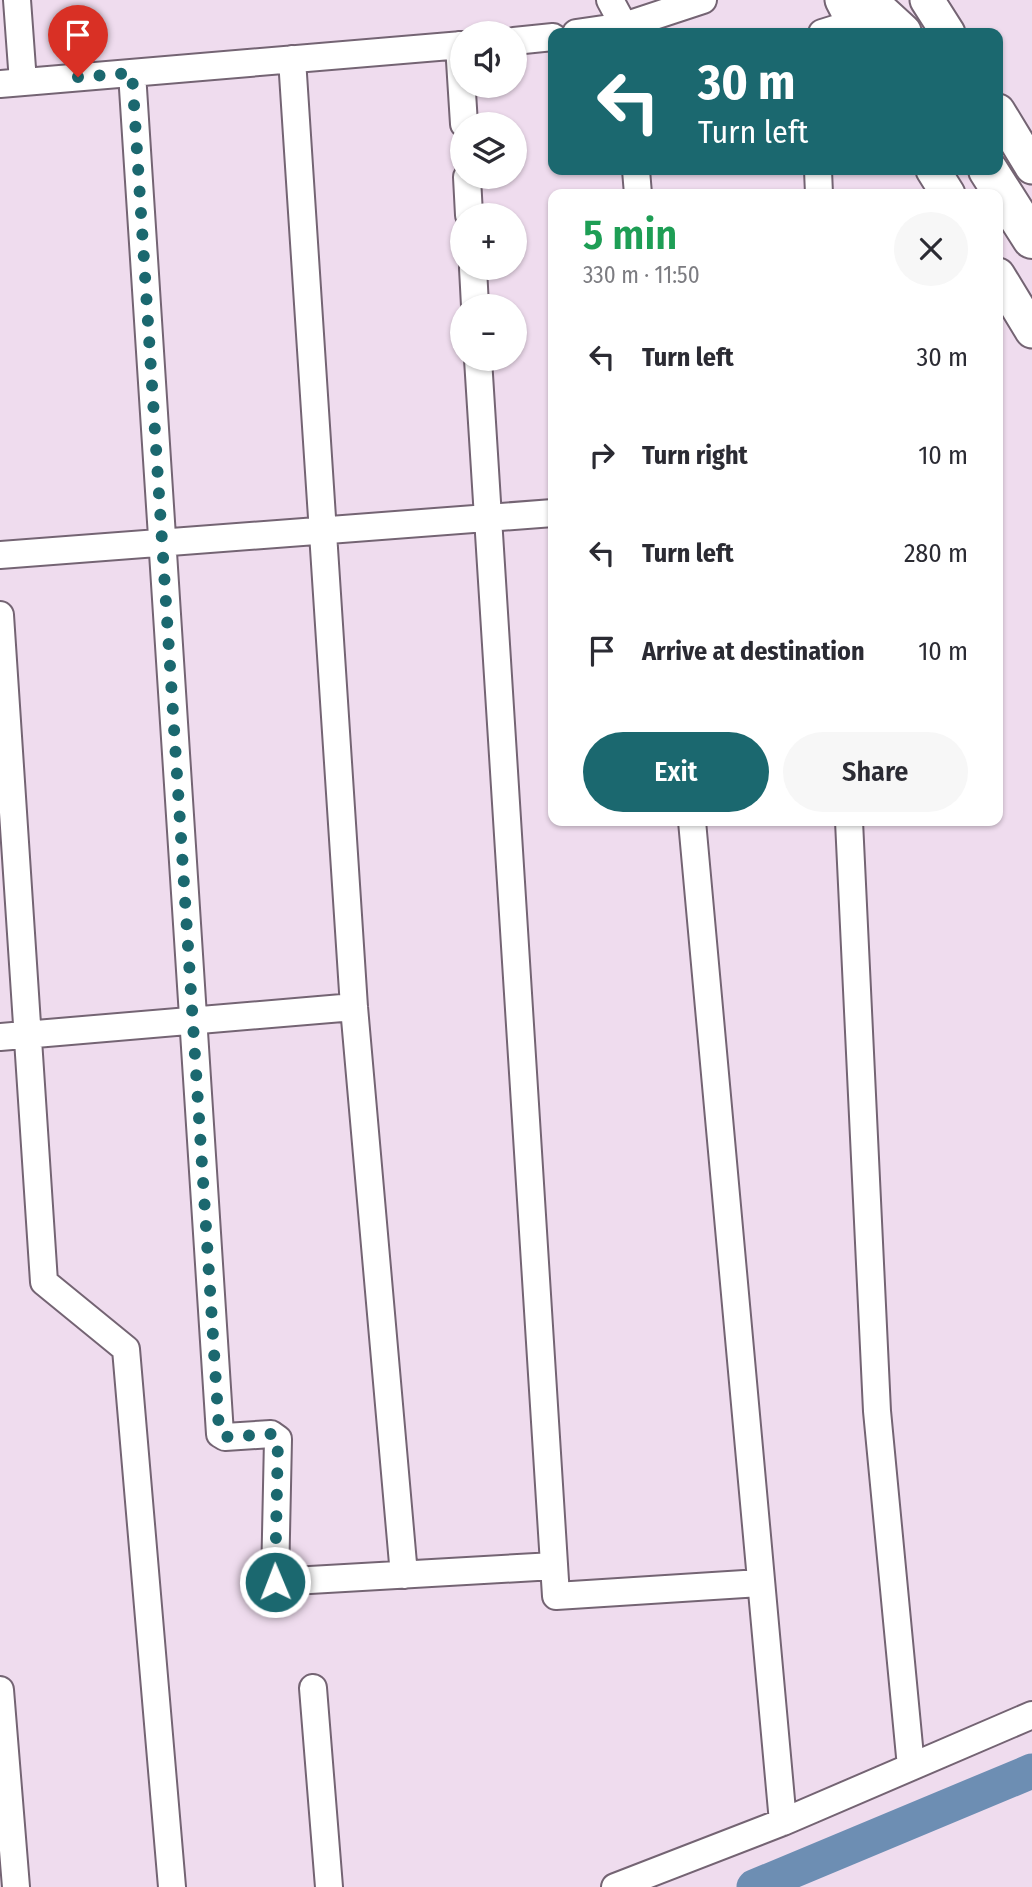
<!DOCTYPE html>
<meta charset="utf-8">
<style>
body{margin:0;font-family:"Fira Sans Condensed",sans-serif;background:#f7f7f7;color:#2b2b33;height:100vh;display:flex;flex-direction:column;font-size:26px;white-space:nowrap}
*{box-sizing:border-box;margin:0}
p{font-size:23px;color:#7c7c81}
.icon{flex:none;width:38px;height:38px;fill:none;stroke:currentColor;stroke-width:2;stroke-linecap:round;stroke-linejoin:round}
.map{position:relative;flex:1;overflow:hidden}
.panel{position:absolute;left:548px;top:189px;width:455px;height:637px;display:flex;flex-direction:column;background:#fff;border-radius:14px;box-shadow:0 2px 5px #0004}
.panel>*{flex:none}
.banner{position:absolute;left:548px;top:28px;width:455px;height:147px;border-radius:14px;box-shadow:0 2px 5px #0004;background:#1b686f;color:#fff;overflow:hidden}
.fabs{position:absolute;left:450px;top:21px;display:grid;gap:14px}
.fabs a{display:grid;place-items:center;width:77px;height:77px;border-radius:50%;background:#fff;box-shadow:0 2px 5px #0004;font-size:35px}
.pin{position:absolute;display:grid;place-items:center;width:60px;height:60px;color:#fff;margin:-72px -30px;border-radius:50% 50% 50% 0;rotate:-45deg;box-shadow:0 0 7px #0007}
.pin .icon{rotate:45deg}
.me{position:absolute;width:77px;margin:-38px;rotate:359deg;stroke-linejoin:round;filter:drop-shadow(0 0 5px #0008)}
.turn{display:flex;align-items:center;gap:24px;height:147px;padding:0 35px;font-size:32px}
.turn .icon{width:91px;height:91px;stroke-width:2.5}
.turn b{display:block;font-size:49px;line-height:60px}
.round{display:grid;place-items:center;flex:none;width:74px;height:74px;border-radius:37px;background:#f7f7f7}
.head{display:flex;align-items:center;justify-content:space-between;height:119px;padding:0 35px}
h1{font-size:42px;font-weight:600;line-height:52px;color:#1e9e55}
.primary-button{display:flex;gap:14px;margin-top:auto;padding:14px 35px}
.primary-button a{flex:1;height:80px;border-radius:42px;background:#1b686f;color:#fff;font-size:28px;font-weight:600;line-height:80px;text-align:center}
.primary-button a+a{background:#f7f7f7;color:#2b2b33}
ul{padding:0;list-style:none}
li{display:flex;align-items:center;gap:21px;height:98px;padding:0 35px}
li div{flex:1}
li b{display:block;font-size:26px}
li em{font-style:normal}
.map>svg:first-child{display:block}
.lines{fill:none;stroke-linecap:round;stroke-linejoin:round}
.canal{stroke:#6d8eb3;stroke-width:35}
.minor-casing{stroke:#746473;stroke-width:30}
.tertiary-casing{stroke:#746473;stroke-width:37}
.primary-casing{stroke:#746473;stroke-width:42}
.minor{stroke:#fff;stroke-width:26}
.tertiary{stroke:#fff;stroke-width:33}
.primary{stroke:#fff;stroke-width:38}
.route{stroke:#1b686f;stroke-width:12;stroke-dasharray:0 21.6}
</style>
<div class="map">
<svg width="1032" height="1887" viewBox="0 0 1032 1887">
<rect width="100%" height="100%" fill="#efdcee"/>
<g class="lines">
<!-- canal -->
<path class="canal" d="M754,1887l278,-116"/>
<!-- minor casing -->
<g class="minor-casing">
<path id="minor" d="M17,0l6,82
M610,0l14,26v7
M576,33l48,-7 79,-26
M822,33l32,-10
M514,41l39,-4
M459,45l5,79
M292,59l62,948 50,568
M132,73l88,1361 5,3 46,-3 7,5 -3,143 279,-16
M0,84l462,-39
M636,170l2,24
M818,170l1,24
M467,177l2,38
M473,268l2,38
M478,359l78,1237 204,-13
M0,555l553,-42
M0,615l44,667 82,67 46,538
M692,821l91,1001
M849,821l28,590 34,356
M0,1037l354,-30
M313,1688l16,199
M0,1690l16,197
M615,1887l168,-65 249,-107"/>
</g>
<!-- tertiary casing -->
<g class="tertiary-casing">
<path id="tertiary" d="M842,0l17,33
M927,0l21,33
M998,111l34,56
M933,170l15,24
M998,275l34,56"/>
</g>
<!-- primary casing -->
<g class="primary-casing">
<path id="primary" d="M866,0l36,33
M988,170l44,69"/>
</g>
<!-- minor -->
<use href="#minor" class="minor"/>
<!-- tertiary -->
<use href="#tertiary" class="tertiary"/>
<!-- primary -->
<use href="#primary" class="primary"/>
</g>
<g class="lines">
<!-- route -->
<path class="route" d="M78,77l54,-4 87,1357 6,7 46,-3 7,5 -3,143"/>
</g>
</svg>
<div class="fabs">
<a><svg class="icon" aria-label="sound" viewBox="0 0 24 24"><path d="M4 9h4l5-4v14l-5-4H4zM17 9q2 3 0 6"/></svg></a>
<a><svg class="icon" aria-label="layers" viewBox="0 0 24 24"><path d="M12 4l9 5-9 5-9-5zM3 14l9 5 9-5"/></svg></a>
<a>+</a>
<a>−</a>
</div>
<div class="pin" style="left:78px;top:77px;background:#d93025"><svg class="icon" aria-label="arrive" viewBox="0 0 24 24"><path d="M6 21V4h12l-3 4 3 4H6"/></svg></div>
<svg class="me" style="left:275px;top:1582px" viewBox="-20 -20 40 40"><circle r="17" fill="#1b686f" stroke="#fff" stroke-width="3"/><path d="M0-11L8 9 0 5-8 9z" fill="#fff"/></svg>
<div class="banner">
<div class="turn"><svg class="icon" aria-label="left" viewBox="0 0 24 24"><path d="M17 20v-9H6M10 6l-5 5 5 5"/></svg><div><b>30 m</b>Turn left</div></div>
</div>
<section class="panel">
<div class="head"><div><h1>5 min</h1><p>330 m · 11:50</p></div><a class="round"><svg class="icon" aria-label="close" viewBox="0 0 24 24"><path d="M6 6l12 12M18 6L6 18"/></svg></a></div>
<ul>
<li><svg class="icon" aria-label="left" viewBox="0 0 24 24"><path d="M17 20v-9H6M10 6l-5 5 5 5"/></svg><div><b>Turn left</b></div><em>30 m</em></li>
<li><svg class="icon" aria-label="right" viewBox="0 0 24 24"><path d="M7 20v-9h11M14 6l5 5-5 5"/></svg><div><b>Turn right</b></div><em>10 m</em></li>
<li><svg class="icon" aria-label="left" viewBox="0 0 24 24"><path d="M17 20v-9H6M10 6l-5 5 5 5"/></svg><div><b>Turn left</b></div><em>280 m</em></li>
<li><svg class="icon" aria-label="arrive" viewBox="0 0 24 24"><path d="M6 21V4h12l-3 4 3 4H6"/></svg><div><b>Arrive at destination</b></div><em>10 m</em></li>
</ul>
<div class="primary-button"><a>Exit</a><a>Share</a></div>
</section>
</div>
